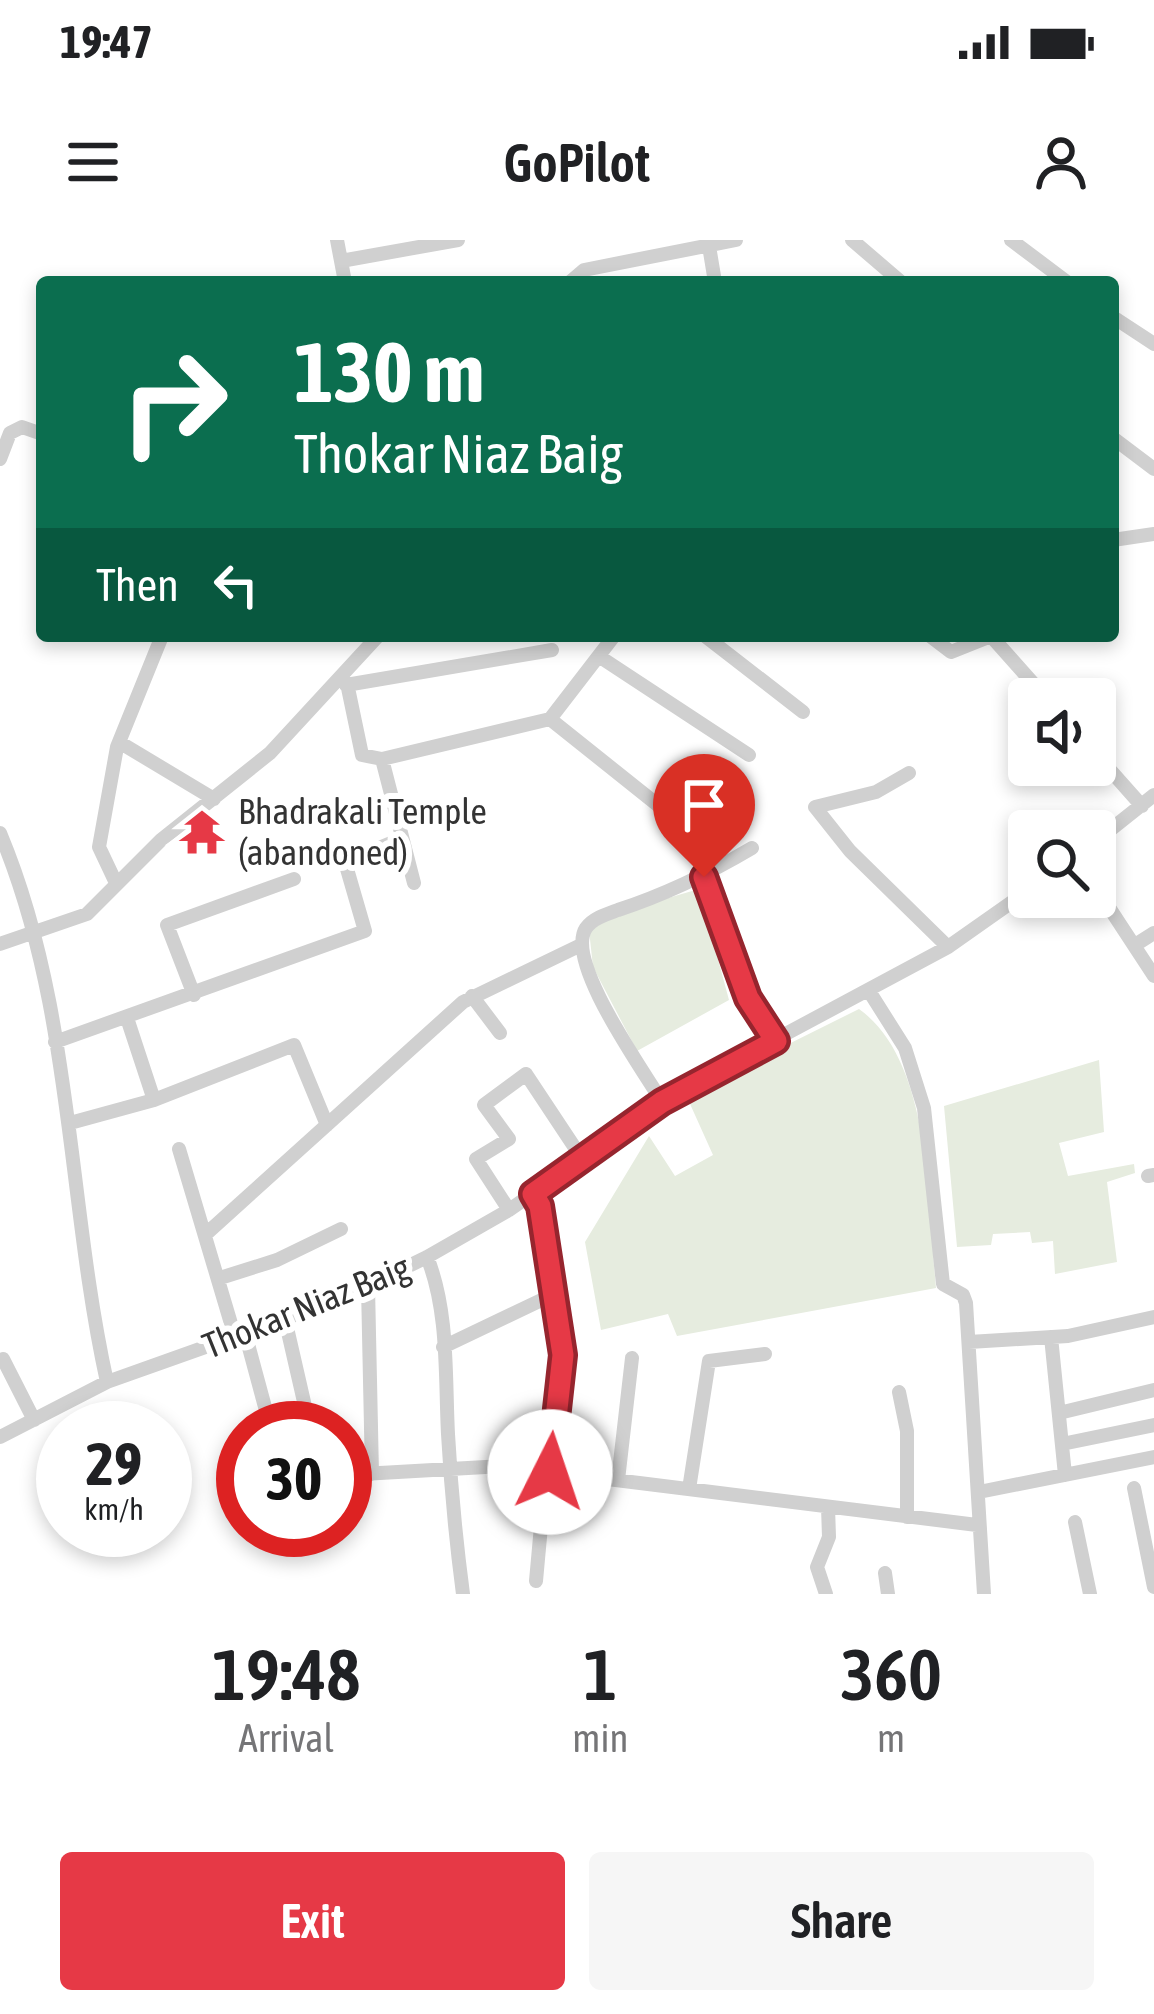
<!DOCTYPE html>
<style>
body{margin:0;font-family:"Asap Condensed",sans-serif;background:#f6f6f6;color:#202124;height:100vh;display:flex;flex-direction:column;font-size:45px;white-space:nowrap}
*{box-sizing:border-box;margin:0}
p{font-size:39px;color:#757577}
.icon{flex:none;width:66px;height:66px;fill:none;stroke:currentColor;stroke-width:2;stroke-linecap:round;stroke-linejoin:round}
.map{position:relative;height:1354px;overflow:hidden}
.panel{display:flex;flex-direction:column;background:#fff;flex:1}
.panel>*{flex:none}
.hud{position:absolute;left:36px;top:36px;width:1083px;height:366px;border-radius:12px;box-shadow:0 6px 18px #0003;background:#0b6e4f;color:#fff;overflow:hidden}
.buttons{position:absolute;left:1008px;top:438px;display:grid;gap:24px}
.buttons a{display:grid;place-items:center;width:108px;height:108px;border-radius:12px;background:#fff;box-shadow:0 6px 18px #0003;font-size:60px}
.speed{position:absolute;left:36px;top:1161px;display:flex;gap:24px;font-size:60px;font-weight:700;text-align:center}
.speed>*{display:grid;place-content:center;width:156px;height:156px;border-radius:50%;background:#fff;box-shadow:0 6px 18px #0003;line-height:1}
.speed small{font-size:30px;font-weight:400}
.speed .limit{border:18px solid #d22;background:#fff;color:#111}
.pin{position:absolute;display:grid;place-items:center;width:102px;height:102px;color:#fff;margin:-123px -51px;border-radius:50% 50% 50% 0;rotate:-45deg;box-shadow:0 0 12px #0007}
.pin .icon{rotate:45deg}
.me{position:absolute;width:132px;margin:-66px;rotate:4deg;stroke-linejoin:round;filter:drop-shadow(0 0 9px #0008)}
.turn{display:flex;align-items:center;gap:42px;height:252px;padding:0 60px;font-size:54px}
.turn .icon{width:156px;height:156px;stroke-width:2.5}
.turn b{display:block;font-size:84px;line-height:102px}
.then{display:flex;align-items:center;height:114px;padding:0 60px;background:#0003;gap:24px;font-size:45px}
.eta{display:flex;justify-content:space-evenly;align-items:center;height:204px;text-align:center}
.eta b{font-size:72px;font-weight:600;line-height:84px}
.button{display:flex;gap:24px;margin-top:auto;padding:24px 60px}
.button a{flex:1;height:138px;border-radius:12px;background:#e63946;color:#fff;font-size:48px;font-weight:600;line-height:138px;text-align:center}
.button a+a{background:#f6f6f6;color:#202124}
.status{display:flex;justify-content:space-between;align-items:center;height:84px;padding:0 60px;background:#fff;direction:ltr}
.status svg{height:33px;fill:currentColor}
header{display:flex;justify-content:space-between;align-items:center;height:156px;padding:0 60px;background:#fff;font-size:54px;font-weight:600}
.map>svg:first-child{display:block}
.green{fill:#e6ecdf}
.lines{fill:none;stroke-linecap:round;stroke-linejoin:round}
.minor{stroke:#d0d0d0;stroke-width:14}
.route-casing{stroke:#96252e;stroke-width:30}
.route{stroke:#e63946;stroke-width:21}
.labels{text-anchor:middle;stroke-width:12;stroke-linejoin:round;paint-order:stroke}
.poi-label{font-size:36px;fill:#333;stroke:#fff;text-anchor:start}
.street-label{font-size:36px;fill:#333;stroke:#fff}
</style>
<div class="status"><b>19:47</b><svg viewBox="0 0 49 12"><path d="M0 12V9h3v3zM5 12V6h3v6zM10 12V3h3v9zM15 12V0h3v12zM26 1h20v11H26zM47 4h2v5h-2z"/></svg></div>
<header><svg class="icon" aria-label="menu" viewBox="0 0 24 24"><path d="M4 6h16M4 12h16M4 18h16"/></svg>GoPilot<svg class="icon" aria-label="person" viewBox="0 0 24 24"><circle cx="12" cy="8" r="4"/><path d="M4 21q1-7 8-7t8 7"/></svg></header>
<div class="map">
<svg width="1154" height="1354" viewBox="0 0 1154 1354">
<rect width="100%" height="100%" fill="#fff"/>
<!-- green -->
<path class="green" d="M699,649l30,111 -92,51 -44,-84 -4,-37 17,-14z
M859,769c73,52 69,196 77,279l-259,48 -9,-22 -67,16 -16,-88 64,-106 26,40 38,-21 -27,-60z
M1099,820l5,72 -45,11 9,33 66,-12 1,9 -28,9 10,80 -62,12 -2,-33 -21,2 -2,-11 -37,2 -2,11 -34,2 -13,-141z"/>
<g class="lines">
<!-- minor -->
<path class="minor" d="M337,0l8,42
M708,0l7,42
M852,0l49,42
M1011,0l56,42
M341,21l117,-21
M570,42l14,-12 152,-30
M1113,77l41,27
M1113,198l41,31
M0,219l10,-26 12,-6 20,7
M1113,300l41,-6
M705,396l98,76
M930,396l21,16 40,-16 56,63
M600,417l149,98
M346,445l206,-35
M348,448l14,67 20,4 168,-40 64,-83
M550,479l119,95
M119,502l95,57
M1095,513l47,53
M382,519l32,124
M909,533l-33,19 -61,15 35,44 98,96
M0,593c73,174 67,368 107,549
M1095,602l59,-47
M703,637l45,121 27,43
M116,643l-17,-36 18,-100 45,-111
M1095,646l59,90
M0,704l87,-30 74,-74 109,-87 108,-117
M1135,705l19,-12
M869,751l36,57 19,60 19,176 20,11 3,8 18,291
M194,755l-27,-70 127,-46
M472,756l28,37
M127,778l27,82 140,-55 33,80
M55,802l310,-111 -20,-69 56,-23
M662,862c-18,-31 -98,-141 -76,-174 7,-10 21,-14 32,-18 49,-16 90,-36 134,-62
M70,883l84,-23
M179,909l56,188
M1148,936l6,-1
M533,954l7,12 12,89
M509,970l-33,-51 33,-20 -25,-34 42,-31 57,86
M206,994l257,-232 118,-57
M427,1017c22,54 18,120 21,177 3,54 8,107 15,160
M220,1038l57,-18 64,-31
M368,1047l4,187
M285,1079l22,96
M245,1093l20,74
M1051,1097l14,138
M969,1102l99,-6 86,-19
M443,1107l109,-52 11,60 -13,117
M3,1119l31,61
M899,1152l8,39v86
M1059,1173l95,-23
M0,1197l107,-55 236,-84 84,-41 82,-47 174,-121 265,-142 81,-57
M1062,1204l92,-19
M345,1235l158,-9 474,59
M618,1240l14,-122
M1134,1248l20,99
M689,1249l20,-128 56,-7
M979,1252l175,-35
M1075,1282l15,72
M885,1333l3,21
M536,1341l10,-110
M826,1354l-9,-27 12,-30 -1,-30"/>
</g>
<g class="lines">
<!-- route casing -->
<g class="route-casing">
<path id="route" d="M550,1232l13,-117 -23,-149 -7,-12 129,-92 114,-61 -28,-43 -44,-121"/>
</g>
<!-- route -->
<use href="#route" class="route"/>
</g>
<!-- icons -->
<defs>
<g id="temple-bare" transform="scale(3.6)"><path d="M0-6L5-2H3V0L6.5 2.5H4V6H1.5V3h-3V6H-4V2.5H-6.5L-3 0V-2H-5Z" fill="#e63946" stroke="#fff" stroke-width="2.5" paint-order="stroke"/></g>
</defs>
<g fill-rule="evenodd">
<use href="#temple-bare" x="202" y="592"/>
</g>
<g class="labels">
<!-- poi labels -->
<g class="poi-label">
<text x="238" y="584">Bhadrakali Temple<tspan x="238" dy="41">(abandoned)</tspan></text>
</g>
<!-- street labels -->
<g class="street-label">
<text transform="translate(306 1066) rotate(-22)" y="13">Thokar Niaz Baig</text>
</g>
</g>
</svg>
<div class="buttons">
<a><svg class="icon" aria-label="sound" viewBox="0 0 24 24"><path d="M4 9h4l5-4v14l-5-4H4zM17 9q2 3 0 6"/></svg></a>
<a><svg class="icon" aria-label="search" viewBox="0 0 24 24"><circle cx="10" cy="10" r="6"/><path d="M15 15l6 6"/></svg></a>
</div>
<div class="speed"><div>29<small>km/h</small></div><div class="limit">30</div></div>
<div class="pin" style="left:704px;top:637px;background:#d93025"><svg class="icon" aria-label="arrive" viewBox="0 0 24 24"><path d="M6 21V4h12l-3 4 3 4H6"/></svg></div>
<svg class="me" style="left:550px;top:1232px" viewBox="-20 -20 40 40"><circle r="19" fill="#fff"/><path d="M0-13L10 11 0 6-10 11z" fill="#e63946"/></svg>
<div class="hud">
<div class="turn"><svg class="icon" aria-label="right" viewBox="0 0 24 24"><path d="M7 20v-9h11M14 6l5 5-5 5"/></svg><div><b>130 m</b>Thokar Niaz Baig</div></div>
<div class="then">Then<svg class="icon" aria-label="left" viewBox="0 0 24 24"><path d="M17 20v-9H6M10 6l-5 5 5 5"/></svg></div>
</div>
</div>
<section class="panel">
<div class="eta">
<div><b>19:48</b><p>Arrival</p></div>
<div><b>1</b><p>min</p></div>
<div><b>360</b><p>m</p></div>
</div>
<div class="button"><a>Exit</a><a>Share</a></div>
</section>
